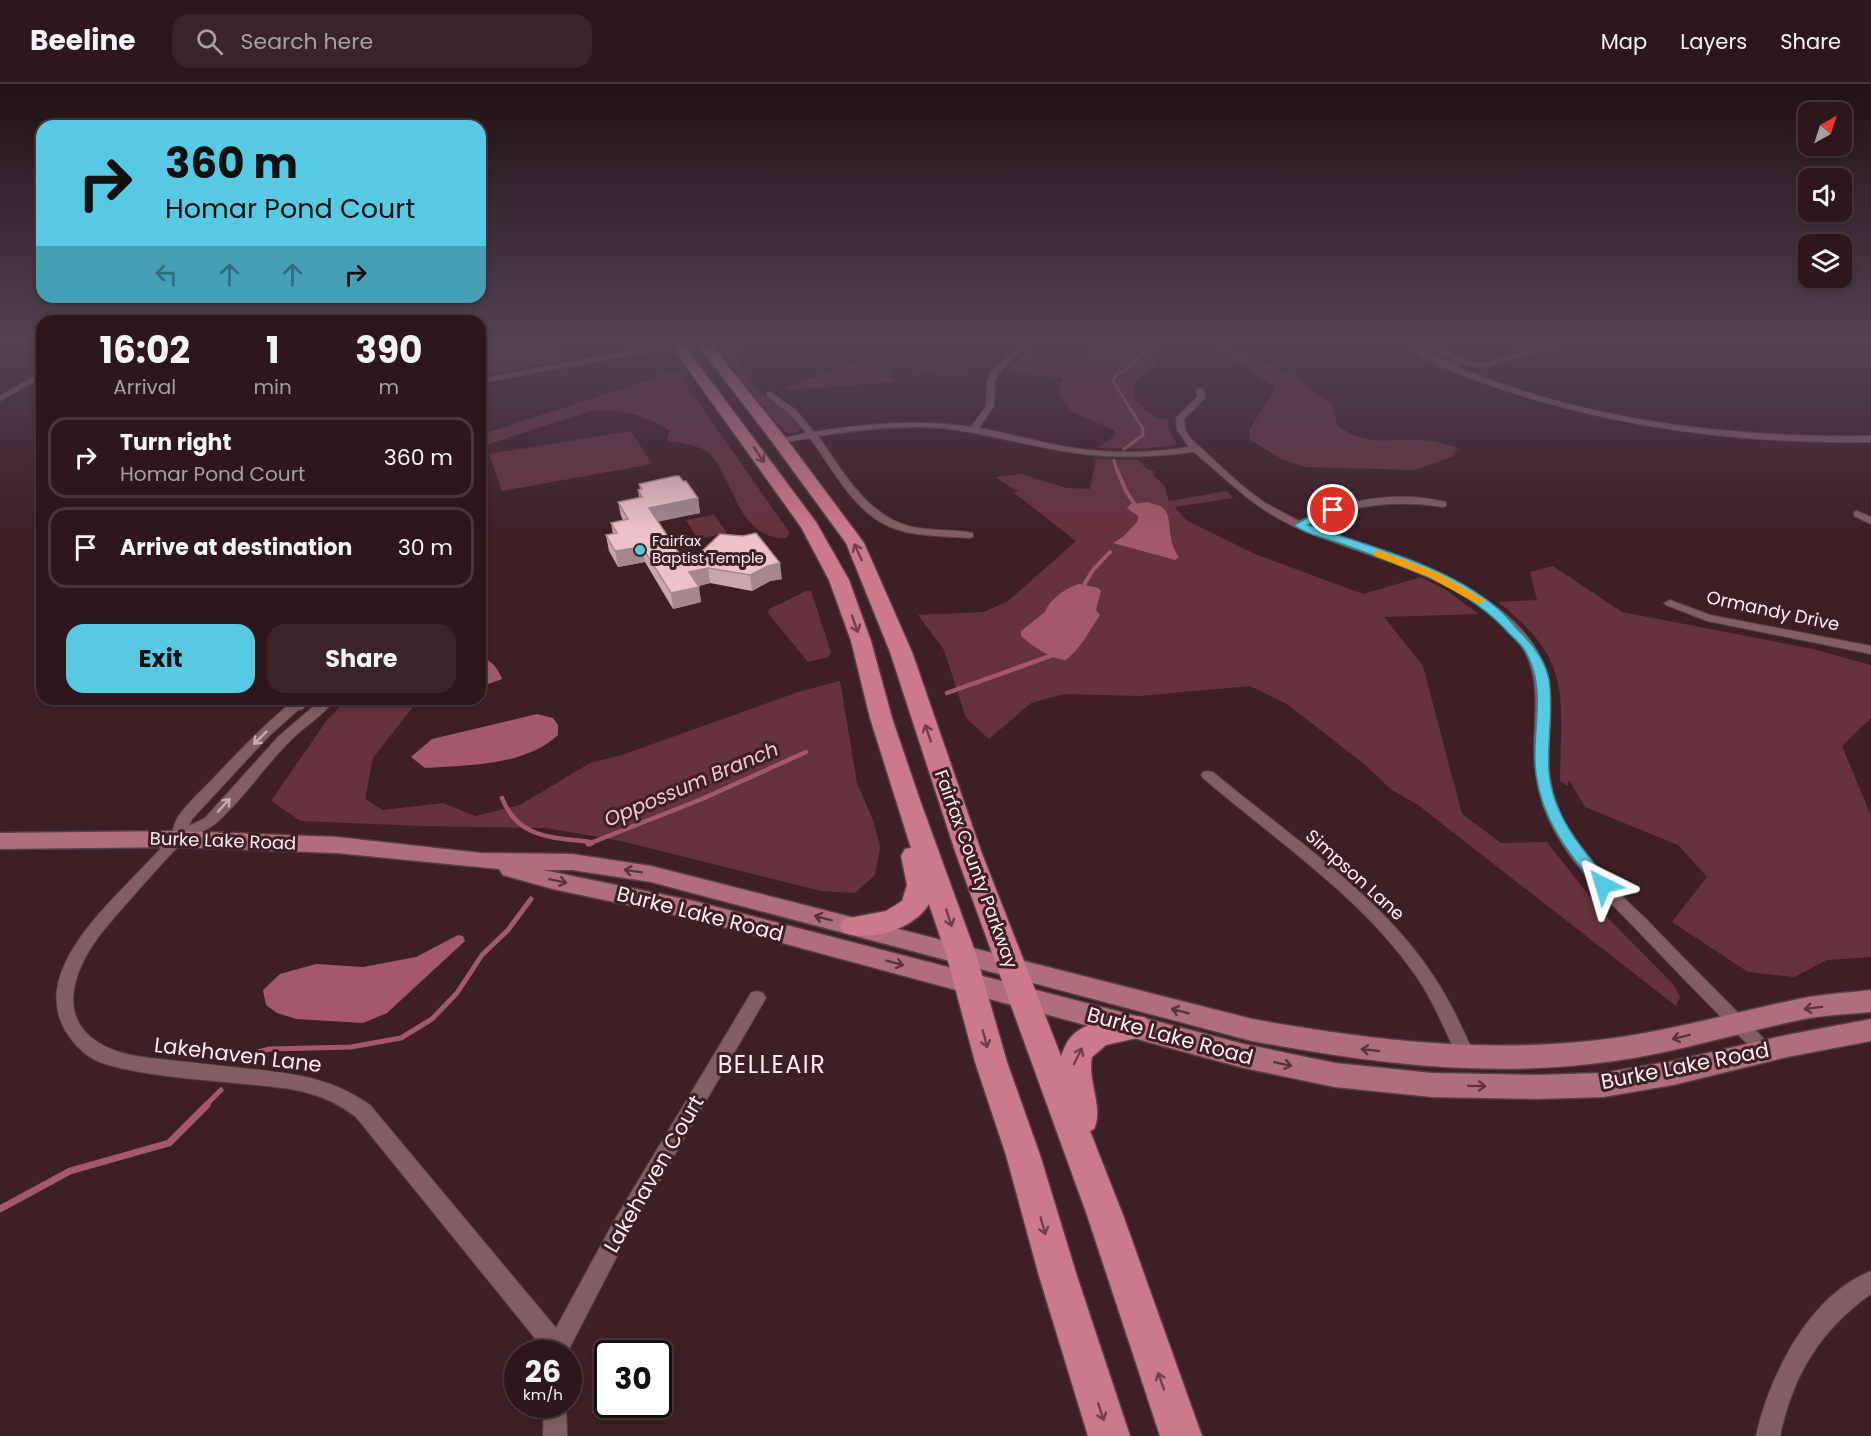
<!DOCTYPE html>
<style>
body{margin:0;font-family:Poppins,sans-serif;background:#3a2429;color:#f1f3f6;height:100vh;display:flex;flex-direction:column;font-size:22px;white-space:nowrap}
*{box-sizing:border-box;margin:0}
p{font-size:20px;color:#a79fa3}
.icon{flex:none;width:33px;height:33px;fill:none;stroke:currentColor;stroke-width:2;stroke-linecap:round;stroke-linejoin:round}
.map{position:relative;flex:1;overflow:hidden}
.details{position:absolute;left:36px;top:231px;width:450px;height:390px;display:flex;flex-direction:column;background:#2e171c;border-radius:18px;box-shadow:0 3px 9px #0003,0 0 0 2px #49363b}
.details>*{flex:none}
.guide{position:absolute;left:36px;top:36px;width:450px;height:183px;border-radius:18px;box-shadow:0 3px 9px #0003,0 0 0 2px #49363b;background:#58c9e3;color:#111;overflow:hidden}
.needle{width:39px;rotate:39deg}
.buttons{position:absolute;left:1798px;top:18px;display:grid;gap:12px}
.buttons a{display:grid;place-items:center;width:54px;height:54px;border-radius:12px;background:#2e171c;box-shadow:0 3px 9px #0003,0 0 0 2px #49363b;font-size:30px}
.speed{position:absolute;left:504px;top:1256px;display:flex;gap:12px;font-size:30px;font-weight:700;text-align:center}
.speed>*{display:grid;place-content:center;width:78px;height:78px;border-radius:50%;background:#2e171c;box-shadow:0 3px 9px #0003,0 0 0 2px #49363b;line-height:1}
.speed small{font-size:15px;font-weight:400}
.speed .limit{border:3px solid #111;border-radius:9px;background:#fff;color:#111}
.pin{position:absolute;display:grid;place-items:center;width:51px;height:51px;color:#fff;margin:-26px;border:3px solid #fff;border-radius:50%;box-shadow:0 2px 6px #0007}
.me{position:absolute;width:66px;margin:-33px;rotate:320deg;stroke-linejoin:round;filter:drop-shadow(0 0 4px #0008)}
.turn{display:flex;align-items:center;gap:21px;height:126px;padding:0 30px;font-size:27px}
.turn .icon{width:78px;height:78px;stroke-width:2.5}
.turn b{display:block;font-size:42px;line-height:51px}
.lanes{display:flex;align-items:center;height:57px;padding:0 30px;background:#0003;justify-content:center;gap:30px;direction:ltr}
.lanes .off{opacity:.35}
.eta{display:flex;justify-content:space-evenly;align-items:center;height:102px;text-align:center}
.eta b{font-size:36px;font-weight:700;line-height:42px}
.action{display:flex;gap:12px;margin-top:auto;padding:12px 30px}
.action a{flex:1;height:69px;border-radius:18px;background:#58c9e3;color:#111;font-size:24px;font-weight:700;line-height:69px;text-align:center}
.action a+a{background:#3a2429;color:#f1f3f6}
ul{padding:0;list-style:none}
li{display:flex;align-items:center;gap:18px;height:81px;margin:0 12px 9px;padding:0 18px;border:3px solid #49363b;border-radius:18px}
li div{flex:1}
li b{display:block;font-size:22px}
li em{font-style:normal}
header{display:flex;align-items:center;gap:36px;box-sizing:border-box;height:84px;padding:0 30px;background:#2e171c;border-bottom:2px solid #49363b}
header strong{font-size:28px}
nav{display:flex;gap:33px;margin-inline-start:auto;font-size:21px}
.search{width:420px;height:54px;background:#3a2429;display:flex;align-items:center;gap:15px;box-sizing:border-box;padding:0 21px;border-radius:18px;color:#a79fa3;font-size:22px}
.map>svg:first-child{display:block}
.built{fill:#4c252f}
.green{fill:#66323f}
.water{fill:#a3596b}
.lines{fill:none;stroke-linecap:round;stroke-linejoin:round}
.stream-far4{stroke:#a3596b;stroke-width:3}
.stream-far3{stroke:#a3596b;stroke-width:4}
.stream-far2{stroke:#a3596b;stroke-width:4.5}
.stream-far1{stroke:#a3596b;stroke-width:5}
.stream{stroke:#a3596b;stroke-width:7}
.street-casing{stroke:#583e45;stroke-width:2}
.secondary-casing{stroke:#583e45;stroke-width:2}
.primary-casing{stroke:#583e45;stroke-width:3}
.highway-casing{stroke:#583e45;stroke-width:3}
.street{fill:#825d64;fill-rule:evenodd}
.secondary{fill:#825d64;fill-rule:evenodd}
.primary{fill:#ae6e7c;fill-rule:evenodd}
.highway{fill:#cc798c;fill-rule:evenodd}
.wall{fill:#cba6ad}
.shaded-wall{fill:#a5878d}
.building{fill:#ecc1c9;stroke:#a5878d;stroke-width:1.5}
.oneway{stroke:#703e4a}
.oneway2{stroke:#c6acb1}
.oneway3{stroke:#5a333c}
.route{fill:#58c9e3;stroke:#398394;stroke-width:1.5}
.slow{fill:#f59e0b}
.poi-dot{fill:#58c9e3;stroke:#3e1f26;stroke-width:2}
.labels{text-anchor:middle;stroke-width:6;stroke-linejoin:round;paint-order:stroke}
.far-poi-label{font-size:15px;fill:#feecf0;stroke:#3e1f26;text-anchor:start}
.street-label{font-size:18px;fill:#feecf0;stroke:#3e1f26}
.water-label{font-size:20px;font-style:italic;fill:#f4c7cf;stroke:#3e1f26}
.near-street-label{font-size:21px;fill:#feecf0;stroke:#3e1f26}
.near-neighbourhood-label{font-size:24px;letter-spacing:1.5px;fill:#feecf0;stroke:#3e1f26}
</style>
<header>
<strong>Beeline</strong>
<div class="search"><svg class="icon" aria-label="search" viewBox="0 0 24 24"><circle cx="10" cy="10" r="6"/><path d="M15 15l6 6"/></svg>Search here</div>
<nav><a>Map</a><a>Layers</a><a>Share</a></nav>
</header>
<div class="map">
<svg width="1871" height="1352" viewBox="0 0 1871 1352">
<rect width="100%" height="100%" fill="#3e1f26"/>
<!-- built -->
<path class="built" d="M1629,257h144v2l-15,4 -115,-3z"/>
<!-- green -->
<path class="green" d="M499,257h51l16,18 -72,15 -8,-1c-7,-10 -2,-17 2,-27z
M729,257h41l-27,10 -3,15 21,27 30,23 10,13c-4,5 -10,5 -16,3l-38,-44 -26,-38 -2,-4z
M1098,257h80l-13,3 -12,23 -19,15 1,18 21,18 12,1 1,11 8,15 -39,4 -40,-1 18,-13 -2,-5 -42,-18 -14,-21 5,-13 -58,-6 24,-22 37,21z
M1187,257h32l73,35 41,29 4,20c34,25 57,11 94,16 9,1 19,5 27,7l-7,9 -36,13 -109,-3 -24,-8 -32,-19 -1,-10 27,-42c-28,-18 -56,-42 -89,-47z
M882,270l6,11 93,7 -93,-5 6,15 -104,8 -5,-3z
M676,287l114,162 -4,5c-50,0 -50,-57 -77,-85 -6,-6 -31,-12 -40,-12l-2,-3 3,-7c-23,-16 -52,-23 -80,-20l-110,36v-12z
M631,347l21,33 -150,27 -13,-37z
M1096,375l42,1 9,9 7,2 -1,4 11,10 5,16 58,-10 6,7 -58,9 11,13 69,34 108,40 58,-17 25,13 33,24 -95,3 39,49 39,148 39,29 46,-1 55,70 72,73 6,12 -4,9 -258,-201 -26,-15 -28,-26 -77,-60 -37,-18 -111,10 -75,-2 -33,9 -42,36 -23,-21 -22,-68 -26,-35 66,-3 24,-11 68,-60 -63,-49h6l-24,-15 26,-3 46,14 23,1z
M714,431l13,18 -29,6 -12,-19z
M1553,482l69,46 191,37 58,16v53l-29,28 29,70v141l-44,3 -33,17 -46,-5 -76,-50 35,-45 -29,-32 -93,-38 -16,-27 -1,6 -8,-5c1,-87 13,-120 -62,-179l39,-2 -7,-28z
M806,507h5l20,61 -3,5 -20,5 -40,-49 1,-4z
M840,597l17,102 16,37 7,27 -5,28 -20,18 -34,-2 -200,-50 -75,-13 -124,-2 -121,-5 -30,-20 56,-81 21,-21h68l-4,9 -39,50 -8,41 18,11 60,-7 32,13 45,-11 70,-42 32,-8 176,-63z"/>
<!-- water -->
<path class="water" d="M1147,418c6,2 15,3 18,8 8,12 1,30 14,47l-4,3 -62,-17 11,-7 14,-15v-5l-11,-8 4,-4z
M1080,500l18,4 3,3 -5,19 4,5c-11,16 -18,32 -34,45 -15,-1 -34,-14 -45,-24v-5l24,-19c4,-12 23,-26 35,-28z
M480,572c11,4 18,12 22,23l-22,8z
M537,630l16,4 5,7v10c-33,31 -90,30 -133,33l-14,-11 21,-18z
M458,851l5,1 2,5 -78,72 -24,10 -67,-4 -19,-6 -11,-8 -3,-15 17,-16 36,-10 47,3 53,-10z"/>
<g class="lines">
<!-- stream-far4 -->
<path class="stream-far4" d="M1124,365l19,-14v-6l-30,-48 4,-7 12,-6 23,-25
M1114,376l3,12"/>
<!-- stream-far3 -->
<path class="stream-far3" d="M1117,386l9,21 11,17
M1082,504l11,-18 17,-18"/>
<!-- stream-far2 -->
<path class="stream-far2" d="M947,609l106,-38 1,-5
M502,714c16,41 50,39 88,44
M588,760l114,-45 104,-47"/>
<!-- stream-far1 -->
<path class="stream-far1" d="M588,760l4,-1
M251,974l7,-6 12,-3 81,-2 50,-9 31,-19 25,-26 25,-38 26,-25 23,-31
M205,1022l16,-16"/>
<!-- stream -->
<path class="stream" d="M0,1125l70,-38 99,-28 38,-38"/>
<!-- street casing -->
<g class="street-casing">
<path id="street" d="M485,257h8l-13,14v-7z
M1025,257h8l-34,31 -4,9 -1,25 -15,22c32,6 63,15 95,20 38,6 77,5 115,-1l-12,-17 -1,-12 21,-21 -1,-7 4,-2 4,2 1,8 -21,21 1,11 6,9 49,45 25,19 34,18c47,-22 96,-31 147,-19v4l-3,1c-49,-7 -91,-3 -135,18 72,30 220,62 239,152 5,22 1,45 1,68 -1,25 4,52 15,75 19,39 53,70 84,100 41,43 83,84 124,126l3,5 -3,5 -6,2 -6,-2c-41,-42 -82,-84 -123,-127 -32,-33 -67,-66 -87,-109 -11,-23 -15,-49 -15,-75 1,-40 8,-79 -22,-111 -56,-61 -144,-75 -217,-107 -42,-19 -67,-47 -101,-75 -39,5 -79,7 -118,1 -46,-6 -90,-20 -135,-25 -41,-3 -83,2 -123,8 24,34 50,82 95,91 19,4 40,2 60,6v4l-4,1c-26,-2 -54,-1 -79,-11 -36,-15 -58,-59 -80,-89l-31,5 -4,-3 31,-7 -14,-17 -25,-20v-4h3l25,17 19,23c53,-9 104,-13 157,-5l15,-21 1,-25 4,-10z
M1399,257c21,0 36,24 57,20l-37,-20c23,0 39,22 62,22 6,0 33,-9 42,-11l-14,-5 -1,-6h9l-2,3 16,6 19,-4 -10,-5h10l12,6 -58,14 -20,7 -21,-4 -8,2c130,55 275,72 416,70v6c-130,2 -259,-14 -382,-57 -30,-11 -66,-23 -90,-44z
M677,258h3v4l-200,37v-4z
M42,288v5l-42,24v-5z
M1857,427l14,6v7l-17,-8v-4z
M1670,516l40,15 161,31v8l-164,-33 -41,-16 -2,-2z
M256,615l37,2 2,-2h14l-6,10 -5,1 -31,28 -75,81 -3,7 16,-8 73,-81 44,-38h14c-14,18 -35,29 -50,46 -24,25 -44,55 -70,78 -10,9 -25,12 -35,21 -14,13 -27,29 -40,43 -17,20 -38,41 -52,64 -37,63 -6,100 61,107 30,3 60,7 91,10 47,5 88,8 129,37l186,223 58,-107 137,-228 6,-2 6,2 3,5 -138,237 -59,114 -1,5 -21,-1 -191,-236c-35,-27 -68,-29 -111,-33 -46,-5 -95,-7 -140,-20 -17,-5 -31,-19 -40,-34 -39,-69 68,-144 104,-192 5,-7 5,-17 11,-24 9,-12 21,-23 31,-33 24,-26 48,-51 75,-74l-28,-5z
M1208,687l5,1c70,59 163,120 215,196 20,28 33,57 47,88l-3,5 -6,2 -6,-2c-15,-29 -25,-58 -44,-85 -53,-78 -142,-137 -213,-198l-2,-3 2,-3z
M1871,1187v23c-51,36 -78,81 -91,142h-24c14,-62 53,-140 115,-165z
M544,1320h22l1,32h-24z"/>
</g>
<!-- secondary casing -->
<g class="secondary-casing">
<path id="secondary" d="M713,257c-8,6 -33,9 -41,3l5,-3z"/>
</g>
<!-- primary casing -->
<g class="primary-casing">
<path id="primary" d="M177,747l160,6 144,16 91,1 79,12 601,153c112,20 224,34 338,22 71,-7 139,-28 209,-42 23,-5 48,-6 72,-9v22c-24,2 -49,3 -72,8 -70,15 -138,37 -209,44 -115,13 -225,-2 -338,-23l-601,-159 -79,-12h-29l151,31 550,143 91,19 97,10 104,2 67,-2 70,-12 114,-26 84,-16v22l-84,16 -114,28 -70,12 -67,2 -104,-2 -97,-10 -91,-19 -550,-149 -141,-30 -50,-14 -4,-6 -162,-16 -160,-6 -177,2v-16z"/>
</g>
<!-- highway casing -->
<g class="highway-casing">
<path id="highway" d="M668,257h13l135,181 33,58 22,61 21,77 29,85 55,151 31,108 33,93 37,121 53,160h-42l-49,-160 -33,-121 -31,-93 -29,-108 -17,-50c-15,25 -57,38 -85,29l-4,-7 4,-7 42,-8 16,-10 5,-16 -6,-29 4,-7 6,-1 -41,-130 -19,-77 -22,-61 -28,-53z
M695,257h13l77,96 79,106 48,109 69,199 80,205c3,-7 6,-16 12,-21 14,-14 55,-23 73,-17l4,9 -4,9 -40,9 -14,12c-5,24 12,51 2,72l-4,2 33,84 79,221h-42l-73,-221 -132,-364 -65,-199 -44,-109 -73,-100z"/>
</g>
<!-- street -->
<use href="#street" class="street"/>
<!-- secondary -->
<use href="#secondary" class="secondary"/>
<!-- primary -->
<use href="#primary" class="primary"/>
<!-- highway -->
<use href="#highway" class="highway"/>
</g>
<!-- wall -->
<path class="wall" d="M683,397l15,17 2,15 -42,8 24,37 100,21 -12,2 -18,10 -42,-8 -12,3 3,16 -28,7 -28,-47 -27,5 -9,-16 -3,-16 7,-1 -2,-11 12,-3 -2,-4 -3,-14 21,-5 -1,-7h2l-1,-6z"/>
<!-- shaded-wall -->
<path class="shaded-wall" d="M698,414l2,15 -48,10 -3,-15z
M642,463l3,15 -27,5 -3,-16z
M780,479l2,16 -12,2 -18,10 -2,-16 18,-9z
M708,484l2,15 -18,5 -3,-16z
M699,503l2,15 -28,7 -2,-16z"/>
<!-- building -->
<path class="building" d="M675,392h4l4,5h3l12,17 -49,10 33,50 17,-4 21,-20 23,2 13,-3 24,30 -12,3 -18,9 -42,-7 -19,4 10,15 -28,6 -29,-46 -27,4 -9,-16 11,-2 -6,-10 17,-4 -10,-17 24,-5 -4,-7 4,-1 -3,-5z"/>
<!-- one-way arrows -->
<defs><path id="oneway-shaft" d="M-6 0H5M1.5-3L5.5 0L1.5 3" fill="none" stroke-width="1.6" stroke-linecap="round" stroke-linejoin="round" transform="scale(1.5)"/></defs>
<g class="oneway">
<use href="#oneway-shaft" transform="translate(759 371) rotate(56)"/>
<use href="#oneway-shaft" transform="translate(858 468) rotate(-114)"/>
<use href="#oneway-shaft" transform="translate(855 540) rotate(70)"/>
<use href="#oneway-shaft" transform="translate(928 649) rotate(-109)"/>
<use href="#oneway-shaft" transform="translate(949 834) rotate(72)"/>
<use href="#oneway-shaft" transform="translate(985 955) rotate(75)"/>
<use href="#oneway-shaft" transform="translate(1078 972) rotate(-64)"/>
<use href="#oneway-shaft" transform="translate(1043 1142) rotate(74)"/>
<use href="#oneway-shaft" transform="translate(1161 1297) rotate(-109)"/>
<use href="#oneway-shaft" transform="translate(1101 1328) rotate(72)"/>
</g>
<g class="oneway2">
<use href="#oneway-shaft" transform="translate(260 654) rotate(135)"/>
<use href="#oneway-shaft" transform="translate(224 721) rotate(-48)"/>
</g>
<g class="oneway3">
<use href="#oneway-shaft" transform="translate(633 787) rotate(-171)"/>
<use href="#oneway-shaft" transform="translate(558 797) rotate(12)"/>
<use href="#oneway-shaft" transform="translate(823 834) rotate(-165)"/>
<use href="#oneway-shaft" transform="translate(895 879) rotate(15)"/>
<use href="#oneway-shaft" transform="translate(1813 924) rotate(173)"/>
<use href="#oneway-shaft" transform="translate(1180 927) rotate(-165)"/>
<use href="#oneway-shaft" transform="translate(1681 953) rotate(166)"/>
<use href="#oneway-shaft" transform="translate(1370 966) rotate(-174)"/>
<use href="#oneway-shaft" transform="translate(1283 980) rotate(12)"/>
<use href="#oneway-shaft" transform="translate(1477 1002) rotate(1)"/>
</g>
<!-- sky -->
<linearGradient id="sky" x2="0" y2="1"><stop stop-color="#221115"/><stop offset="0.58" stop-color="#524252"/><stop offset="1" stop-color="#524252" stop-opacity="0"/></linearGradient>
<rect width="1871" height="446" fill="url(#sky)"/>
<!-- route -->
<path class="route" d="M1329,423l9,3 -30,15c62,22 136,39 188,82 8,6 15,15 22,23 14,13 27,30 31,49 5,31 -2,61 0,92 3,44 33,78 60,110l2,4 -2,4h-11c-29,-35 -56,-69 -62,-115 -6,-42 13,-85 -12,-125 -5,-7 -13,-13 -19,-20 -43,-45 -103,-63 -160,-84 -15,-6 -39,-10 -51,-20z"/>
<!-- slow -->
<path class="slow" d="M1378,466l58,22 49,28 -5,4 -4,-1 -47,-26 -54,-21 -2,-3z"/>
<!-- markers -->
<circle class="poi-dot" cx="640" cy="466" r="6"/>
<g class="labels">
<!-- far-poi labels -->
<g class="far-poi-label">
<text x="652" y="462">Fairfax<tspan x="652" dy="17">Baptist Temple</tspan></text>
</g>
<!-- street labels -->
<g class="street-label">
<text transform="translate(1773 527) rotate(12)" y="6">Ormandy Drive</text>
<text transform="translate(223 757) rotate(2)" y="6">Burke Lake Road</text>
<text transform="translate(976 785) rotate(70)" y="6">Fairfax County Parkway</text>
<text transform="translate(1355 791) rotate(42)" y="6">Simpson Lane</text>
</g>
<!-- water labels -->
<g class="water-label">
<text transform="translate(691 700) rotate(-23)" y="7">Oppossum Branch</text>
</g>
<!-- near-street labels -->
<g class="near-street-label">
<text transform="translate(700 830) rotate(14)" y="7">Burke Lake Road</text>
<text transform="translate(1170 952) rotate(15)" y="7">Burke Lake Road</text>
<text transform="translate(238 971) rotate(7)" y="7">Lakehaven Lane</text>
<text transform="translate(1685 982) rotate(-11)" y="7">Burke Lake Road</text>
<text transform="translate(654 1090) rotate(-60)" y="7">Lakehaven Court</text>
</g>
<!-- near-neighbourhood labels -->
<g class="near-neighbourhood-label">
<text x="772" y="989">BELLEAIR</text>
</g>
</g>
</svg>
<div class="buttons">
<a><svg class="needle" viewBox="-14 -14 28 28"><path d="M0-13l5 13h-10z" fill="#e53935"/><path d="M0 13l5-13h-10z" fill="#a79fa3"/></svg></a>
<a><svg class="icon" aria-label="sound" viewBox="0 0 24 24"><path d="M4 9h4l5-4v14l-5-4H4zM17 9q2 3 0 6"/></svg></a>
<a><svg class="icon" aria-label="layers" viewBox="0 0 24 24"><path d="M12 4l9 5-9 5-9-5zM3 14l9 5 9-5"/></svg></a>
</div>
<div class="speed"><div>26<small>km/h</small></div><div class="limit">30</div></div>
<div class="pin" style="left:1333px;top:426px;background:#d93025"><svg class="icon" aria-label="arrive" viewBox="0 0 24 24"><path d="M6 21V4h12l-3 4 3 4H6"/></svg></div>
<svg class="me" style="left:1603px;top:801px" viewBox="-20 -20 40 40"><path d="M0-17L14 15 0 8-14 15z" fill="#58c9e3" stroke="#fff" stroke-width="4"/></svg>
<div class="guide">
<div class="turn"><svg class="icon" aria-label="right" viewBox="0 0 24 24"><path d="M7 20v-9h11M14 6l5 5-5 5"/></svg><div><b>360 m</b>Homar Pond Court</div></div>
<div class="lanes"><svg class="icon off" aria-label="left" viewBox="0 0 24 24"><path d="M17 20v-9H6M10 6l-5 5 5 5"/></svg><svg class="icon off" aria-label="ahead" viewBox="0 0 24 24"><path d="M12 20V5M6 11l6-6 6 6"/></svg><svg class="icon off" aria-label="ahead" viewBox="0 0 24 24"><path d="M12 20V5M6 11l6-6 6 6"/></svg><svg class="icon" aria-label="right" viewBox="0 0 24 24"><path d="M7 20v-9h11M14 6l5 5-5 5"/></svg></div>
</div>
<section class="details">
<div class="eta">
<div><b>16:02</b><p>Arrival</p></div>
<div><b>1</b><p>min</p></div>
<div><b>390</b><p>m</p></div>
</div>
<ul>
<li><svg class="icon" aria-label="right" viewBox="0 0 24 24"><path d="M7 20v-9h11M14 6l5 5-5 5"/></svg><div><b>Turn right</b><p>Homar Pond Court</p></div><em>360 m</em></li>
<li><svg class="icon" aria-label="arrive" viewBox="0 0 24 24"><path d="M6 21V4h12l-3 4 3 4H6"/></svg><div><b>Arrive at destination</b></div><em>30 m</em></li>
</ul>
<div class="action"><a>Exit</a><a>Share</a></div>
</section>
</div>
